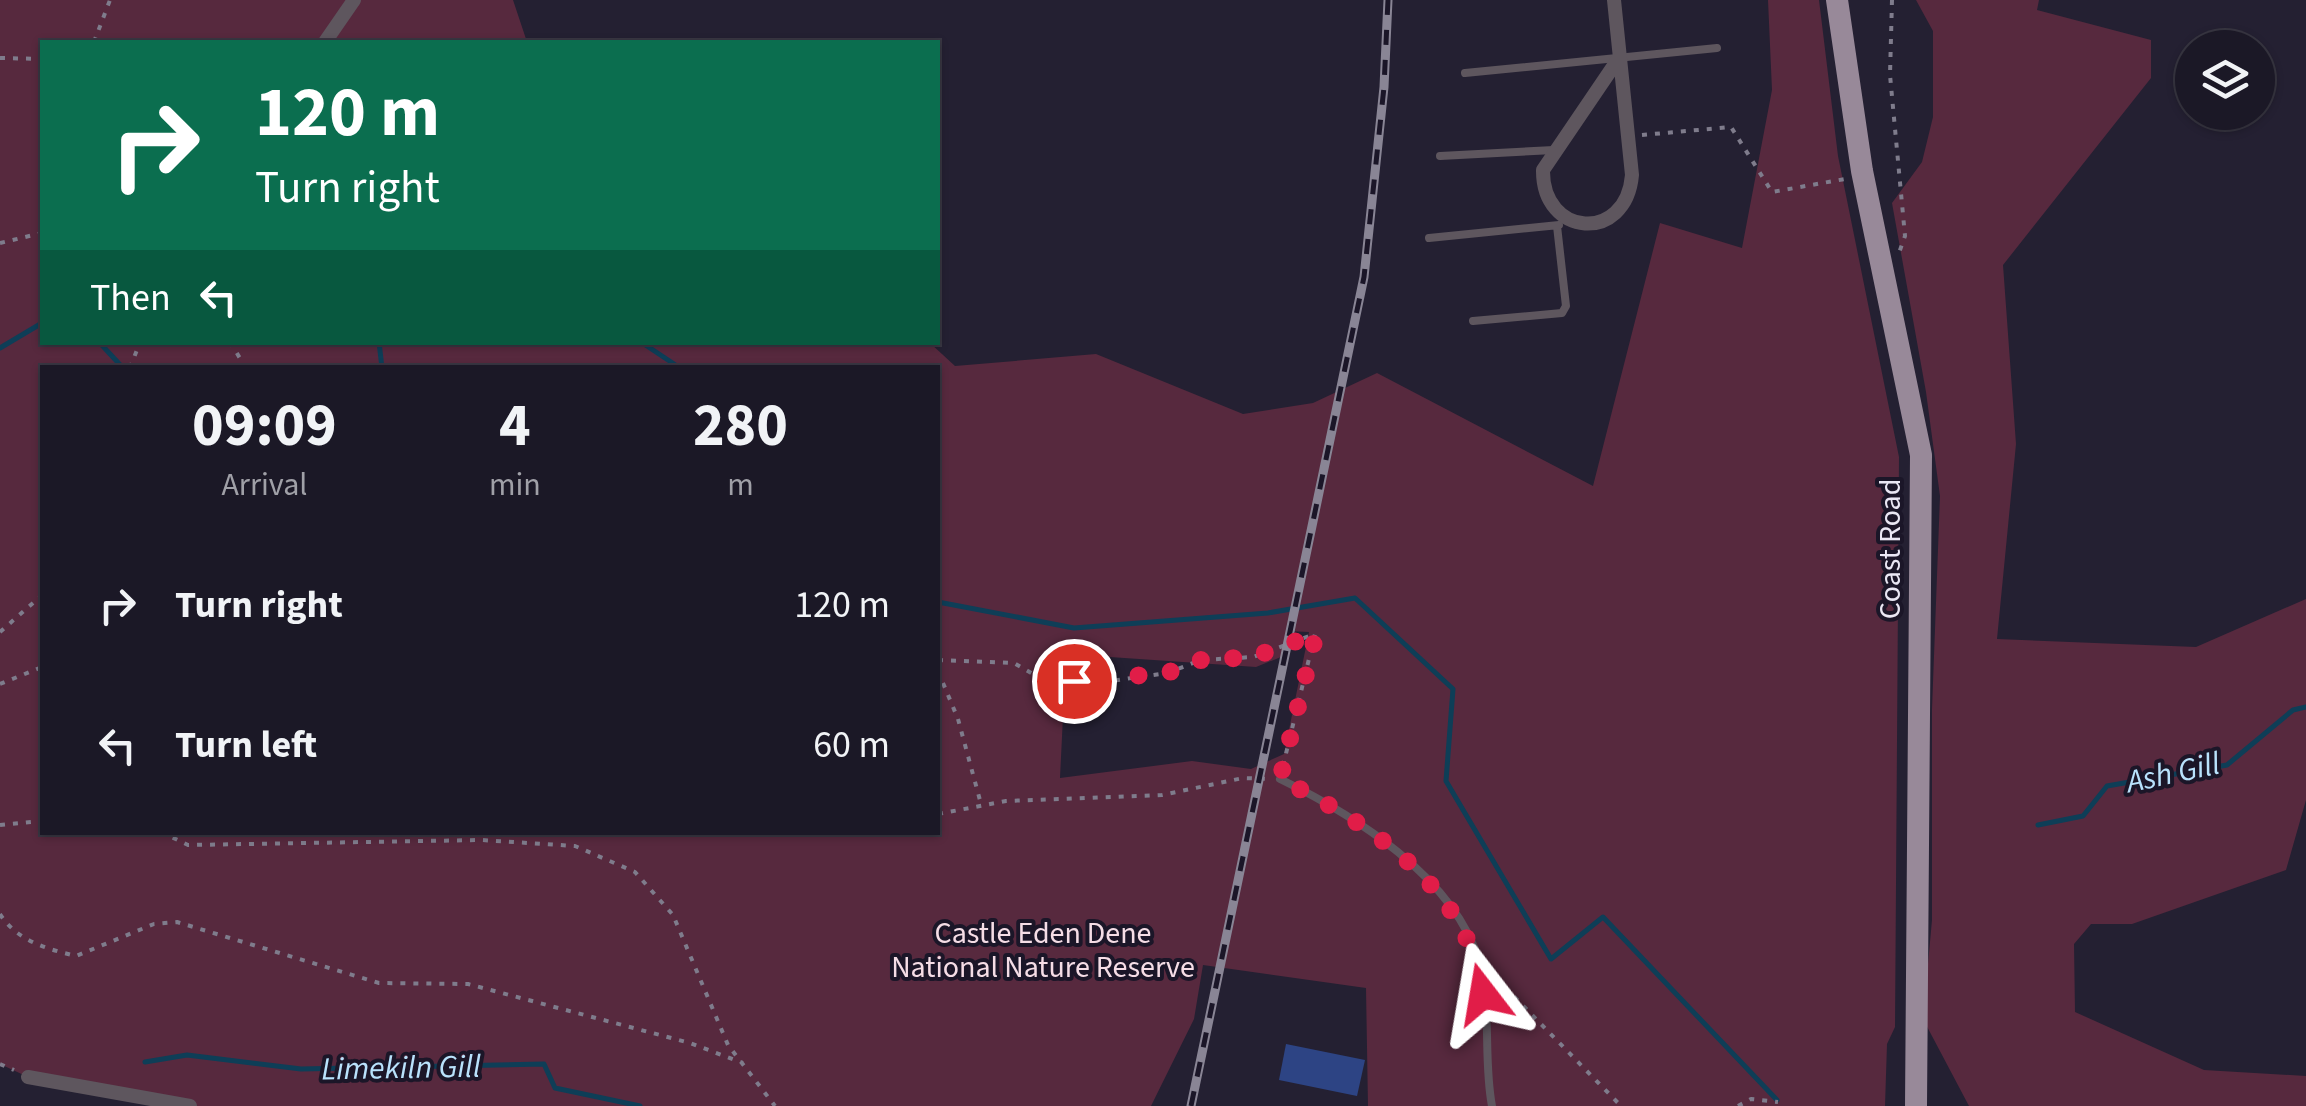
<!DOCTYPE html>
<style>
body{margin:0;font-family:"Source Sans 3",sans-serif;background:#282532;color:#f1f3f6;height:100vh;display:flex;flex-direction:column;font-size:38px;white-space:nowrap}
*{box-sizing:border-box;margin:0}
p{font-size:32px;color:#a0a0a7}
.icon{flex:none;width:55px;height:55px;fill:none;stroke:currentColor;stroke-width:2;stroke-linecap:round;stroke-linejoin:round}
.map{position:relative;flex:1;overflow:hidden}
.drawer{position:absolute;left:40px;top:365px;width:900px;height:470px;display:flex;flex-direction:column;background:#1b1826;border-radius:0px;box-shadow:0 2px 8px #0004,0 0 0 2px #393743}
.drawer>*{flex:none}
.top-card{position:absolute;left:40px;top:40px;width:900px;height:305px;border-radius:0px;box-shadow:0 2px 8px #0004,0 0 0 2px #393743;background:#0b6e4f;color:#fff;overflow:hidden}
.buttons{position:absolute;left:2175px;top:30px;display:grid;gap:20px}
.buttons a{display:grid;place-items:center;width:100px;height:100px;border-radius:50%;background:#1b1826;box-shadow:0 2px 8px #0004,0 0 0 2px #393743;font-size:50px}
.pin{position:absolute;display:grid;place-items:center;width:85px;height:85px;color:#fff;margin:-42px;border:5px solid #fff;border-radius:50%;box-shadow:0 2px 10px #0007}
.me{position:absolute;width:110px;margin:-55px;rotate:346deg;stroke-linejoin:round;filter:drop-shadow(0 0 8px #0008)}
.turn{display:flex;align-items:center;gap:35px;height:210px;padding:0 50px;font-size:45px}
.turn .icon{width:130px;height:130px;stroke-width:2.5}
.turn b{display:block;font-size:70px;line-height:85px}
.then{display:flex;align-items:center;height:95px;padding:0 50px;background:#0003;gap:20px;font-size:38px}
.eta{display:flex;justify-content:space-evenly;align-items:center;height:170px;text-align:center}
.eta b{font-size:60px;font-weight:700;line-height:70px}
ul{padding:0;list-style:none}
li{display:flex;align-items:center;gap:30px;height:140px;padding:0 50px}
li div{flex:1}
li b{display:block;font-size:38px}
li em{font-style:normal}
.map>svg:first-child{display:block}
.green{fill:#57293e;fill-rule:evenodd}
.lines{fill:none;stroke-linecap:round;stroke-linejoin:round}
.stream{stroke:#0e3e57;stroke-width:5}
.building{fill:#2d4484}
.path{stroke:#7f7c8c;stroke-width:4;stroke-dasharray:5 8;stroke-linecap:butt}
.service{stroke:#5e565e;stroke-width:8}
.minor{stroke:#5e565e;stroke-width:14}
.primary{stroke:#988999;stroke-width:22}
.rail-casing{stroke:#898595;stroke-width:9}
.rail{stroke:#1b1628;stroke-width:5;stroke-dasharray:15;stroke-linecap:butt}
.route{stroke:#e11d48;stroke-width:18;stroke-dasharray:0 32.4}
.labels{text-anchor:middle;stroke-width:8;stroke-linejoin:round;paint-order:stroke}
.street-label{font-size:30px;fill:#eae7f4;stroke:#1b1628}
.park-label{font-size:30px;fill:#f5dde6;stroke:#1b1628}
.water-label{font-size:32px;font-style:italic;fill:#b9e2fc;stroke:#1b1628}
</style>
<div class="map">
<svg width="2306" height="1106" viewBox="0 0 2306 1106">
<rect width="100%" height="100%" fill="#242032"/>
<!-- green -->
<path class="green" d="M0,0h513l14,42h-485v300l888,1 25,23 141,-12 147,60 70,-11 64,-30 216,113 67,-263 82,25 30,-158 -4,-90h51l19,156 61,301 -4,570 -8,17 -2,62h-517l-2,-118 -163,-23 -9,54 -43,87h-961l-162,-29 -28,-13zM42,368h896v464h-896zM1287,631l22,1 -25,122 -33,15 -59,-8 -132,17 6,-124 190,13 25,-10z
M1916,0h123l-2,10 114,30v38l-148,187 13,179 -19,195 199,8 110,-48v201l-20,70 -154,54h-41l-17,20 1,68 129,58 102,6v30h-337l-46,-87 9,-99v-211l8,-213 -14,-104 -34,-189 30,-41 11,-45v-86z"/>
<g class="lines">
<!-- stream -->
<path class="stream" d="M99,342l24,26
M379,342l3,26
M641,342l39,26
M0,348l42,-25
M938,602l136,26 194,-15 87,-15 98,91 -7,92 105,178 52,-42 174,183
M2038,825l45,-9 24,-30 120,-21 66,-55 13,-3
M145,1062l42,-7 114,14 243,-5 11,24 85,18"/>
</g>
<!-- building -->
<path class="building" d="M1286,1044l79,16 -8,36 -78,-16z"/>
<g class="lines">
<!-- path -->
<path class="path" d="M1892,0l-2,75 15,161 -6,17
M94,42l16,-42
M0,58l42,1
M1642,135l89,-8 41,65 73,-13
M0,243l42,-10
M230,342l16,26
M130,368l10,-26
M0,632l42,-37
M938,660l76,3 31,18 59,1 63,-9 34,-13 52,-3 62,-23 -32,132
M938,671l20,48 23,85
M0,684l42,-17
M938,814l68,-13 156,-6 81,-17 26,1
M0,825l42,-4
M161,832l27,13 294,-5 93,6 60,26 38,43 55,130 47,61
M0,914c17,27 47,35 76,42l78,-32 23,-2 202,61 89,1 222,59 53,20
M1496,978l125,128
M0,1064l14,6
M1738,1106l13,-7 27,3"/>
<!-- service -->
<path class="service" d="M1465,73l252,-25
M1440,156l114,-6
M1429,238l130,-13
M1473,321l89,-8 4,-7 -9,-80
M1280,779c74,36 174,98 199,182 13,47 4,98 13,145"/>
<!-- minor -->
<path class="minor" d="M1614,0l18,175c-6,69 -90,62 -89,-5l76,-112
M325,42l29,-42
M28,1077l162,29"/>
<!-- primary -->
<path class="primary" d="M1837,0l25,171 59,284 -5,651"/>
<!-- rail casing -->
<g class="rail-casing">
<path id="rail" d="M1191,1106l173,-829 20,-190 4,-87"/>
</g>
<!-- rail -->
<use href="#rail" class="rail"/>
</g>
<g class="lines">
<!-- route -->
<path class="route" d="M1074,681l93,-8 34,-13 52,-3 63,-23 -36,145c89,44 189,109 203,215"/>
</g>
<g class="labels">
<!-- street labels -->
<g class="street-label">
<text transform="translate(1890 549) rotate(-90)" y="10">Coast Road</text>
</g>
<!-- park labels -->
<g class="park-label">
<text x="1043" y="943">Castle Eden Dene<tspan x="1043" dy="34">National Nature Reserve</tspan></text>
</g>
<!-- water labels -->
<g class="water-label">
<text transform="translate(2173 772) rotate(-12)" y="11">Ash Gill</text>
<text transform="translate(401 1067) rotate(-1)" y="11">Limekiln Gill</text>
</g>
</g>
</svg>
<div class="buttons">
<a><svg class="icon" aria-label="layers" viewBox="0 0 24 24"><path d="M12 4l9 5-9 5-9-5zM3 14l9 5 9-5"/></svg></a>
</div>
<div class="pin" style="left:1074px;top:681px;background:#d93025"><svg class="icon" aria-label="arrive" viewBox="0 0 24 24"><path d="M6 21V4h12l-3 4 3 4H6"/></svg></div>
<svg class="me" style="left:1483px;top:994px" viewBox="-20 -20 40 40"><path d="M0-17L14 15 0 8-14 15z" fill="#e11d48" stroke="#fff" stroke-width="4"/></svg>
<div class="top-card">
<div class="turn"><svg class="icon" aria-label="right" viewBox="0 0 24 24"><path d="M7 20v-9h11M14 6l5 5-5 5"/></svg><div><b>120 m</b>Turn right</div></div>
<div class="then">Then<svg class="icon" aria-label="left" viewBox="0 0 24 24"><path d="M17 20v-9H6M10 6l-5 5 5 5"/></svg></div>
</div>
<section class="drawer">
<div class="eta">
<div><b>09:09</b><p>Arrival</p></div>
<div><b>4</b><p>min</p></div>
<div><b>280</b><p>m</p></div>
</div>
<ul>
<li><svg class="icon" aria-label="right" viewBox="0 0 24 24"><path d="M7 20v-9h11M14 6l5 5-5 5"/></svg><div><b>Turn right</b></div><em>120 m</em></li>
<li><svg class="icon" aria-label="left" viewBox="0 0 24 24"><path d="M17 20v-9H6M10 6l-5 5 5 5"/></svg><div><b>Turn left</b></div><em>60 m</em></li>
</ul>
</section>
</div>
